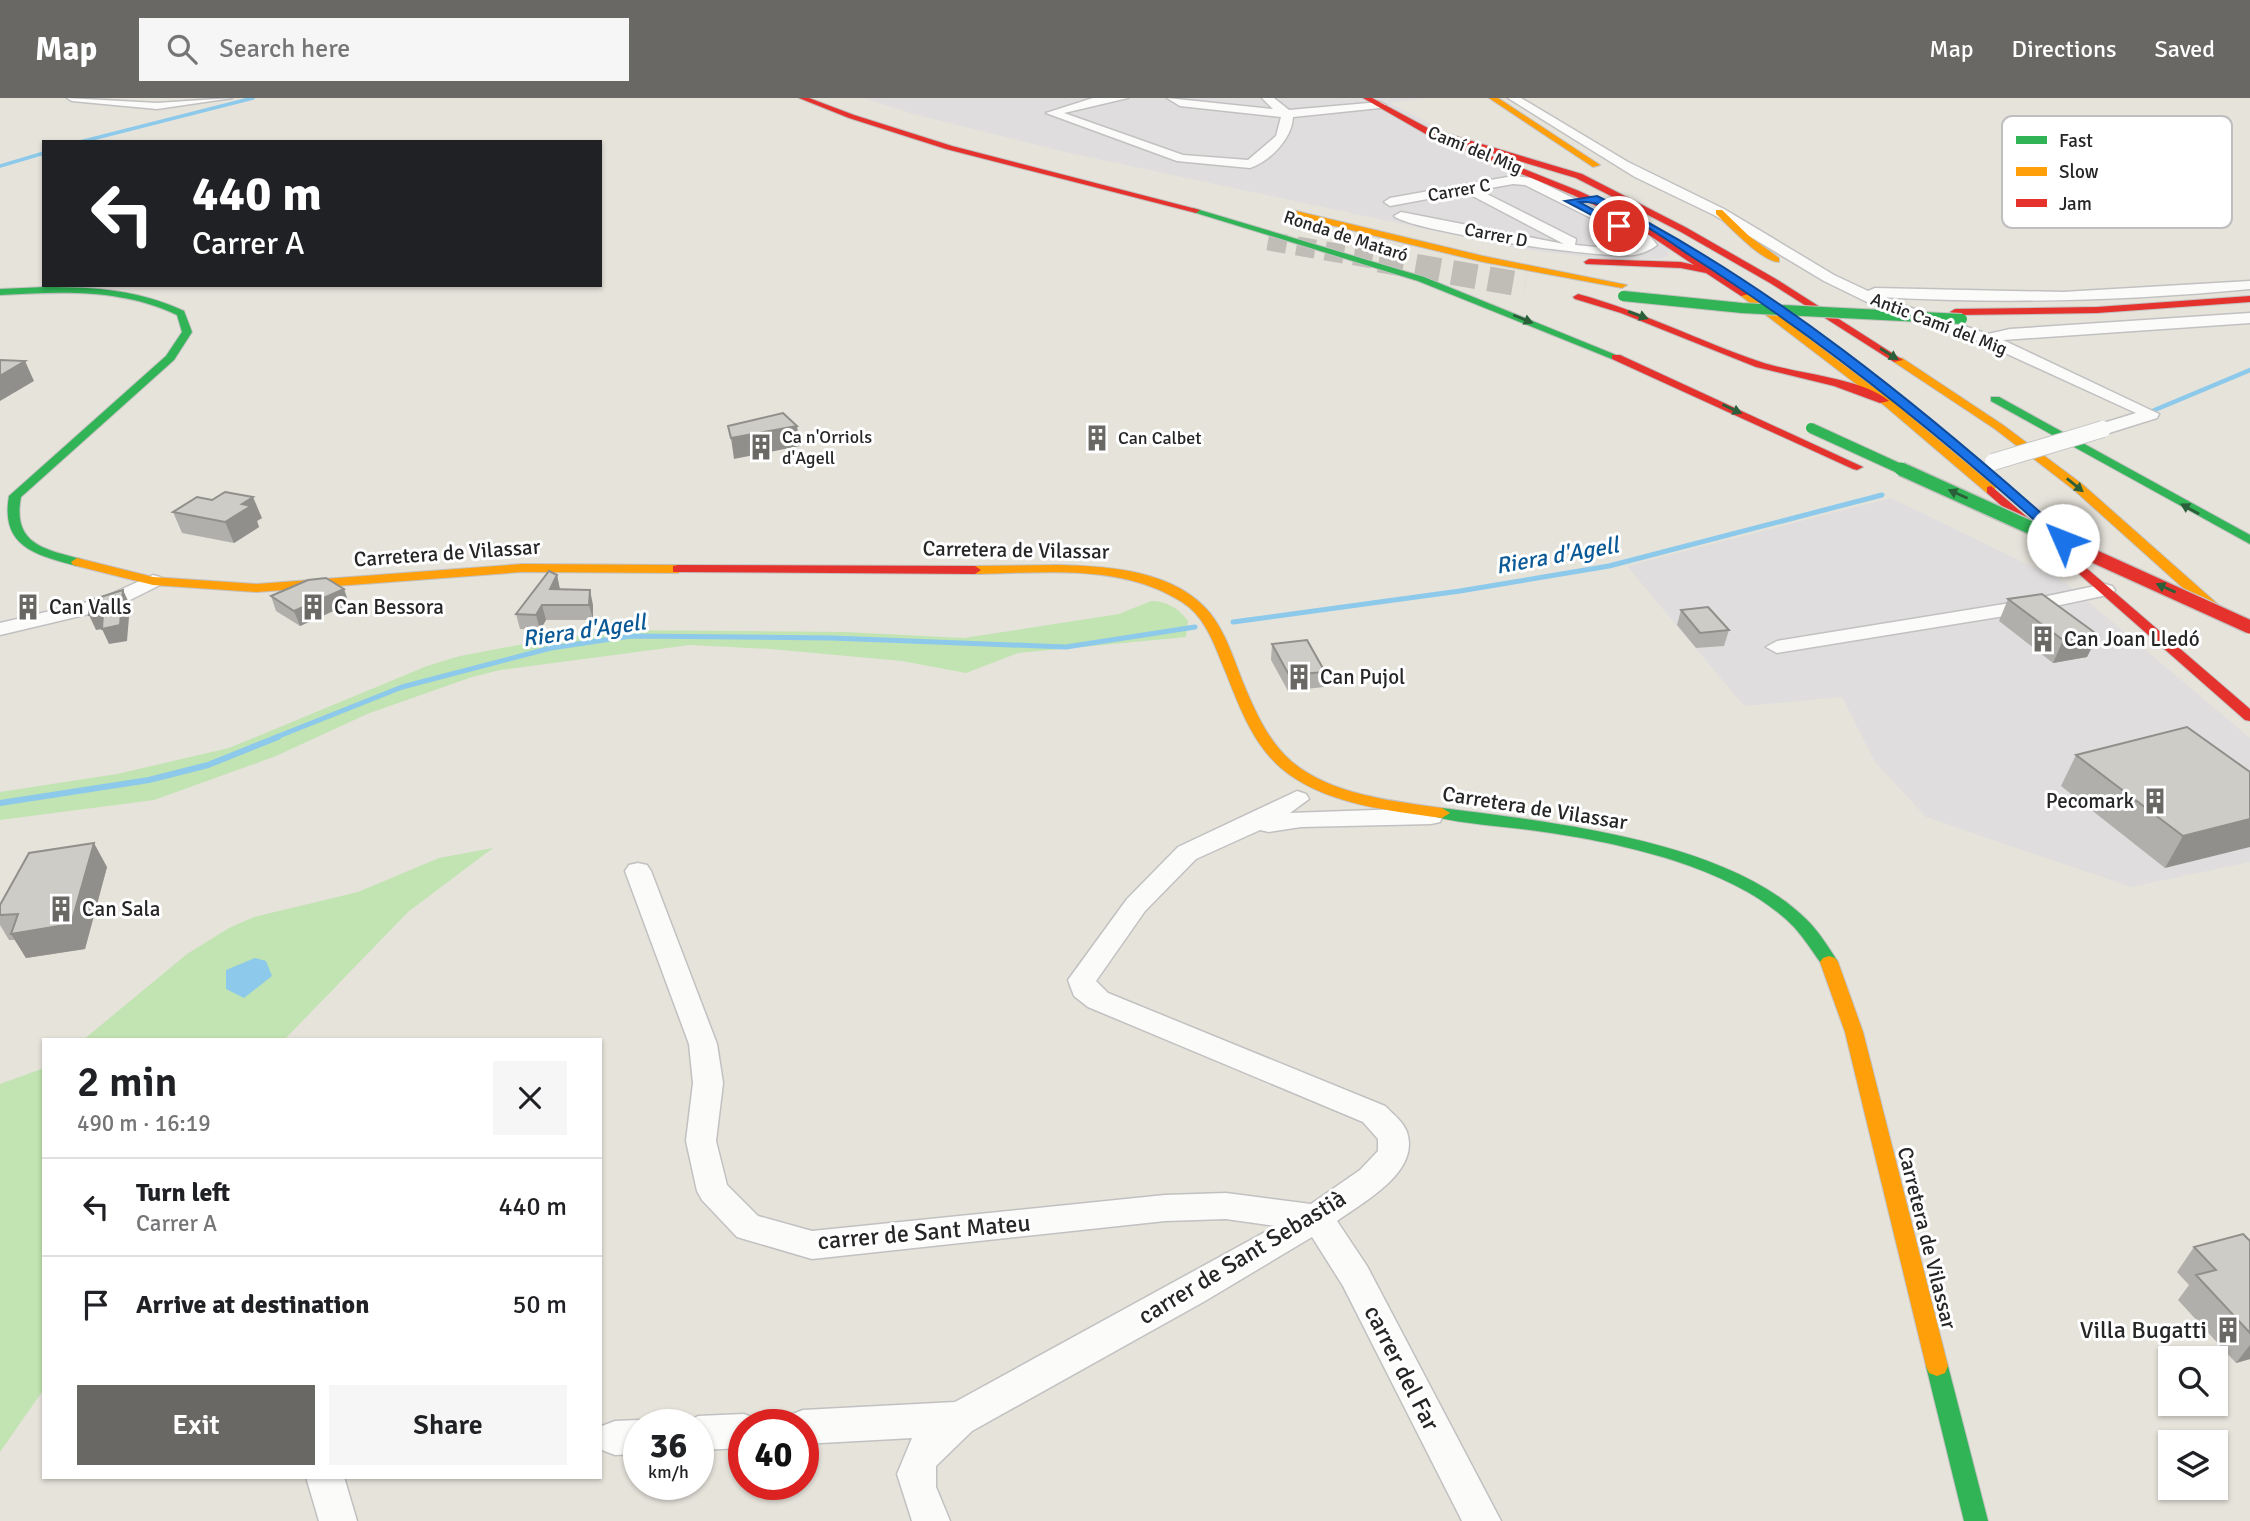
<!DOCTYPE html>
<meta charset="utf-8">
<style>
body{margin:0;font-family:Signika,sans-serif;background:#f6f6f6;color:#202124;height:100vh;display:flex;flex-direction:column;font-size:26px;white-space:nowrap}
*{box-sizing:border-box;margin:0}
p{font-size:23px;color:#757577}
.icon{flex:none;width:38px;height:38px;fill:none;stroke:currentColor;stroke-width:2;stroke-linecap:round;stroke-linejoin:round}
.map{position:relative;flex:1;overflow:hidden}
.drawer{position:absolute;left:42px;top:940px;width:560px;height:441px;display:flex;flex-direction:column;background:#fff;border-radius:0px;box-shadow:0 2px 5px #0004}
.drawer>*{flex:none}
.top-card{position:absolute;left:42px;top:42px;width:560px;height:147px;border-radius:0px;box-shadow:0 2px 5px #0004;background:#202124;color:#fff;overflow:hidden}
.tools{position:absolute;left:2158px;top:1248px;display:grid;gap:14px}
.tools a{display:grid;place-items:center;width:70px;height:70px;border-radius:0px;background:#fff;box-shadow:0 2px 5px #0004;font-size:35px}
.speed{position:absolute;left:623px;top:1311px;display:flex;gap:14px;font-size:35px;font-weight:700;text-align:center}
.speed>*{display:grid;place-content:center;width:91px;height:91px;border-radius:50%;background:#fff;box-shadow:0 2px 5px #0004;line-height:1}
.speed small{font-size:18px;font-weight:400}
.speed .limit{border:10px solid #d22;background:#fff;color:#111}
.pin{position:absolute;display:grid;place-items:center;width:60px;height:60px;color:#fff;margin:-30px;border:4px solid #fff;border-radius:50%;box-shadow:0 2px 7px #0007}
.me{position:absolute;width:77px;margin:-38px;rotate:314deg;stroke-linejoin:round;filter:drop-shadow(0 0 5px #0008)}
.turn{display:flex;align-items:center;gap:24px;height:147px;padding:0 35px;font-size:32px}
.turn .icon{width:91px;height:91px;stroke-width:2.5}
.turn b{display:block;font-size:49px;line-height:60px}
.round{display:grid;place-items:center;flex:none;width:74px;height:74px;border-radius:0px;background:#f6f6f6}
.headline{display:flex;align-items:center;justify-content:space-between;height:119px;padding:0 35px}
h1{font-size:42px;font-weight:600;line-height:52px}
.action{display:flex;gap:14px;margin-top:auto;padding:14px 35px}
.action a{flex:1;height:80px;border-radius:0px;background:#696865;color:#fff;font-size:28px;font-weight:600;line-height:80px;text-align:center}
.action a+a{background:#f6f6f6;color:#202124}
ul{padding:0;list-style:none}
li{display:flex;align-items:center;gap:21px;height:98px;padding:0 35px;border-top:2px solid #e0e0e0}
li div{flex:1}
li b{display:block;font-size:26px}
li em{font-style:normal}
header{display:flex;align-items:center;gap:42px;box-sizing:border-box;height:98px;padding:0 35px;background:#696865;color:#fff}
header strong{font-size:33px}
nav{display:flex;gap:38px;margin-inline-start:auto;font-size:24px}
.search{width:490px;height:63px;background:#f6f6f6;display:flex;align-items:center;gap:18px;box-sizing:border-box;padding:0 24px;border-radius:0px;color:#757577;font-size:26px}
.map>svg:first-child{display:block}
.industrial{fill:#e0ddde}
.green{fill:#c2e3b2}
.water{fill:#8cc9ea}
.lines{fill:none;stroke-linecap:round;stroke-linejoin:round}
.stream-far3{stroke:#8cc9ea;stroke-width:3.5}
.stream-far2{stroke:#8cc9ea;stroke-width:4.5}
.stream-far1{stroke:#8cc9ea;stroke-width:5}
.stream{stroke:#8cc9ea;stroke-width:6}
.highway-tunnel-far1{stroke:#c0bdb7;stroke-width:19;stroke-dasharray:19 10;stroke-linecap:butt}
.highway-tunnel{stroke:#c0bdb7;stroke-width:25;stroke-dasharray:25 12;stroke-linecap:butt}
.street-casing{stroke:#c2c1c1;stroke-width:3}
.fast-casing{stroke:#c2c1c1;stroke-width:2}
.slow-casing{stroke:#c2c1c1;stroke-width:2}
.jam-casing{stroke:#c2c1c1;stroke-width:2}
.street{fill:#fbfbfa;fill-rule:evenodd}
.fast{fill:#30b455;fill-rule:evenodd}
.slow{fill:#ff9f0a;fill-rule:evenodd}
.jam{fill:#e5322d;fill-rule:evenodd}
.street-bridge-casing{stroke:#c2c1c1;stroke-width:18;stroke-linecap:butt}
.fast-bridge-far1-casing{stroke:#c3c1bf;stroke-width:12;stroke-linecap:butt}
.fast-bridge-casing{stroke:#c3c1bf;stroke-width:16;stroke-linecap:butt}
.jam-bridge-casing{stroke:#c3c1bf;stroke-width:16;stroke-linecap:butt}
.street-bridge{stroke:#fbfbfa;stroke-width:16}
.fast-bridge-far1{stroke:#30b455;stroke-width:10}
.fast-bridge{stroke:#30b455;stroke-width:13}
.jam-bridge{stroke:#e5322d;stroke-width:13}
.wall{fill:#b1afab}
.shaded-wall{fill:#908f8b}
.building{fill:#ceccc7;stroke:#908f8b;stroke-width:2}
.oneway{fill:#2a5f39}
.route{fill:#1a73e8;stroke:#114b97;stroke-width:2}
.labels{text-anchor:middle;stroke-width:6;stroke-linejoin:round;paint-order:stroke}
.far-street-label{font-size:18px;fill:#262626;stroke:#fff}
.far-poi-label{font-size:18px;fill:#262626;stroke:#fff;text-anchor:start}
.street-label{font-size:21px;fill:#262626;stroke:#fff}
.poi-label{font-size:21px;fill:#262626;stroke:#fff;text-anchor:start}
.water-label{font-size:23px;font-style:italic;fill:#0a5997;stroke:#fff}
.near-street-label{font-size:24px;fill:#262626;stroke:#fff}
.near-poi-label{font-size:24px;fill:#262626;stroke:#fff;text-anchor:end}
.key{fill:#fff;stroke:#bebebe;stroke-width:2}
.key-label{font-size:19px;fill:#262626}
</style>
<header>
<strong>Map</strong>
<div class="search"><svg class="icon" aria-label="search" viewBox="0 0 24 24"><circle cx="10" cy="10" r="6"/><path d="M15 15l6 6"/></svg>Search here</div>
<nav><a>Map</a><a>Directions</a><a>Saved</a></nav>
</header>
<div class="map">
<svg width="2250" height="1423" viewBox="0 0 2250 1423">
<rect width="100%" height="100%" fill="#e6e3db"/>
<!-- industrial -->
<path class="industrial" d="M864,0h562l-36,5 254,130 24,15 1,7 -8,4h-55l-86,-10 -455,-97 -152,-38z
M1891,400l175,85 184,155v124l-119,25 -205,-70 -51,-55 -33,-65 -98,9 -117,-140z"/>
<!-- green -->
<path class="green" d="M1151,503c15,0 28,7 37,20l-2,16 -168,16 -52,20 -64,-12 -132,-12 -80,-4 -190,25 -28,7 -105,37 -91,42 -122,44 -154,20v-28l117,-18 112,-26 198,-82 33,-10 69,-13 91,-13 224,2 120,6 155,-24z
M493,750l-85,64 -123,127 -202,1 104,-86 42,-26 25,-11 104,-25 81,-34z
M44,970v321l-44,63v-368z"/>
<!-- water -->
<path class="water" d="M255,860l11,3 6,15 -28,22 -18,-9v-19z"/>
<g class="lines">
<!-- stream-far3 -->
<path class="stream-far3" d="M80,44l173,-44
M0,68l44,-13"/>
<!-- stream-far2 -->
<path class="stream-far2" d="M2150,314l100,-42"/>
<!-- stream-far1 -->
<path class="stream-far1" d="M1233,524l227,-31 149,-25 273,-71
M274,640l128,-51 149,-39 80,-12 201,2 234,9 129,-20"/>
<!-- stream -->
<path class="stream" d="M0,705l149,-23 59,-15 70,-28"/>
<!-- highway-tunnel-far1 -->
<path class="highway-tunnel-far1" d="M1268,143l122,21"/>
<!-- highway-tunnel -->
<path class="highway-tunnel" d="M1379,162l146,25"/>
<!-- street casing -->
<g class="street-casing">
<path id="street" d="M67,0l90,5 75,-5 -75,11 -85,-8z
M1093,0h35l-64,15 119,42 65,5 28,-24 5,-19 -101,-11 -13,-8 106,11 -11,-11h12l15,12 91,-8 6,3 -6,3 -87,9c-1,22 -23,44 -43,51l-73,-7 -131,-48z
M1508,0h13l107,64 96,47 110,66 34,16 7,-3 188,4 187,-11v8c-124,12 -247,15 -371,8l109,37 22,-5 240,-16v10l-247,17 156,74 -2,4 -48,15h-12l-3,-4 3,-4 39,-12 -155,-71 -112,-39 -45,-22 -110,-66 -79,-38z
M1513,78l19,2 117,57 8,10c-6,5 -16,9 -24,10 -31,4 -219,-23 -239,-39l7,-4 163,32 -99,-52 -75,14 -6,-4 6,-4zM1513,86l12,1 116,58 -35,5 -31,-3 1,-6 -97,-49z
M153,477l7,2 3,4 -3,4 -46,23 -114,27v-12l100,-24z
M2105,486l7,2 3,4 -3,4 -89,19 -246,40 -11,-6 11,-6 246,-40z
M1297,693l9,3 3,5 -19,14 141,-5 9,2 3,6 -3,6 -9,2 -130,3 -32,5 -9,-2 -64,29 -51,52 -49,70 12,12 277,113c8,8 21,18 23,30 9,38 -46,67 -71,85l30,45 134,255h-39l-119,-235 -31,-49 -107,64 -233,130 -36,35v21l14,34h-38l-15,-47 15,-36 -109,6v-20h-17l4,-9 13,-5 152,-8 321,-176 -50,-7 -61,2 -353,38 -75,-22 -35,-37 -5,-9 -11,-50 7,-58 -4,-39 -64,-173 4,-6 9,-2 9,2 4,6 66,173 6,39 -7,58 11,44 31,31 54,15 353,-36 61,-2 85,11 49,-34 18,-19v-12l-15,-17 -275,-115 -14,-11 -6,-16 59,-81 51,-52z
M744,1316l13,5 2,5h-15v24l-46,2v-26h-14l14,-8z
M639,1322l12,4h-12v30l-24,1 -13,-5v-24l13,-5z
M306,1379h38l13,44h-38z"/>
</g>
<!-- fast casing -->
<g class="fast-casing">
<path id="fast" d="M1193,110l231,69 197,80 -9,2 -194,-78 -225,-69z
M46,189c49,0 94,3 138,24l8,21 -18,28 -153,137c-9,47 23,52 60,62l2,3 -6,4c-41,-11 -77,-19 -68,-70l157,-140 16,-24 -5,-17c-57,-27 -116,-23 -177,-20v-6z
M1991,299h8l251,138v9l-259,-143z
M1442,710c108,14 284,32 364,111 12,11 23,29 32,43l-3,4h-12c-9,-12 -18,-27 -29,-39 -58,-60 -176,-85 -257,-96 -33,-5 -68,-6 -101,-14l-2,-4z
M1937,1258l8,3 3,7 40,155h-24l-38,-155 3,-7z"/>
</g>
<!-- slow casing -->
<g class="slow-casing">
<path id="slow" d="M1489,0h9l102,67 -7,2z
M1292,112l191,46 144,29 -5,3 -139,-26 -194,-47v-4z
M1716,112h6l27,26 30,22v4c-17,0 -50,-36 -63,-48z
M1741,194h6l146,110 102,85v6h-8l-102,-87 -144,-110z
M1894,260h8l101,67 79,59 140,124v6h-10l-138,-124 -79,-61 -101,-67z
M77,460l76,19 104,7 265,-20 156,1 6,4 -6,4 -156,-1 -265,20 -104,-7 -80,-20 -2,-3z
M1057,467c50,1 118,5 153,48 15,19 23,44 32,67 12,29 25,60 49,81 40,34 101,40 151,47l8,5 -8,5c-52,-7 -119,-14 -161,-50 -28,-24 -42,-62 -55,-95 -11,-26 -19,-55 -44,-71 -60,-39 -139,-29 -207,-28l-6,-4 6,-4z
M1829,858l6,2 3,4 25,70 85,334 -3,7 -8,3 -8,-3 -3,-7 -81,-334 -25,-70 3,-4z"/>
</g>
<!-- jam casing -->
<g class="jam-casing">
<path id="jam" d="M799,0h10l45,17 98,31 248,64 -4,3 -250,-64 -97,-31z
M1363,0h9l67,36 6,-1 137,41 105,54 89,51 127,81 -9,2 -124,-79 -89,-51 -105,-54 -117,-35 120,48 55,26 115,77 -8,2 -35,-23 -25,-5 -95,-4 -2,-2 5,-3 92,3 13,3 -66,-44 -55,-26 -142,-58z
M1578,196c63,17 121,47 183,68 35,12 102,16 128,39l-9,2 -46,-17 -78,-19 -135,-54 -46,-14 -2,-2z
M2250,198v6l-153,11 -142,2 -5,-3 5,-3 142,-2z
M1612,257h8l243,112 -6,3 -4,-1 -241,-110z
M1991,388l259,223v12l-5,-1 -258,-227v-6z
M678,467l297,1 6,4 -6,4 -302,-2v-6z"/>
</g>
<!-- street -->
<use href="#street" class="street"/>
<!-- fast -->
<use href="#fast" class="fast"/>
<!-- slow -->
<use href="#slow" class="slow"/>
<!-- jam -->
<use href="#jam" class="jam"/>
<!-- street-bridge casing -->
<g class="street-bridge-casing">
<path id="street-bridge" d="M1993,364l110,-33"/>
</g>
<!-- fast-bridge-far1 casing -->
<g class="fast-bridge-far1-casing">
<path id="fast-bridge-far1" d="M1623,198l119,12 220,11
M1811,330l94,43"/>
</g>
<!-- fast-bridge casing -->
<g class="fast-bridge-casing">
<path id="fast-bridge" d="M1901,371l177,80"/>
</g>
<!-- jam-bridge casing -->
<g class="jam-bridge-casing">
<path id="jam-bridge" d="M2078,451l172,78"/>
</g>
<!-- street-bridge -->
<use href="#street-bridge" class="street-bridge"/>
<!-- fast-bridge-far1 -->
<use href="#fast-bridge-far1" class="fast-bridge-far1"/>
<!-- fast-bridge -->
<use href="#fast-bridge" class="fast-bridge"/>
<!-- jam-bridge -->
<use href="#jam-bridge" class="jam-bridge"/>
</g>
<!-- wall -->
<path class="wall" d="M173,414l89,6 -5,3 2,6 -25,16 -52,-10z
M557,477l3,14 33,16v15h-47l-6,10 -20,-1 -4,-15z
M344,491l5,15 -49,22 -24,-15 -5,-15z
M2008,501l90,36 -11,22 -34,6 -54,-42z
M1681,512l48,20 -5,16 -28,2 -19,-23z
M1272,546l53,28 -1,15 -36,4 -17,-31z
M2076,657l174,17 -85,96 -104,-82z
M107,769l-22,82 -59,9 -11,-18h-6l-9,-15v-20z
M2250,1143v118l-14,4 -58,-63 11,-15 -12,-13 17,-25z"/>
<!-- shaded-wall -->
<path class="shaded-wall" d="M25,263l9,20 -34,20v-25z
M797,328l3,20 -66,13 -3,-21z
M253,399l9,21 -5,3 2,6 -25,16 -9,-21 17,-18z
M557,477l3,15 -10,-1z
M344,491l5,15 -49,22 -6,-15z
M123,492l7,15 -3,36 -18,3 -7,-15 -6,1 -7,-15 14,-2z
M590,492l3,15v15l-4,-15z
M542,507l4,15 -6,10 -4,-15z
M2098,537l-11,22 -34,6 10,-23z
M2250,721v28l-85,21 18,-32z
M94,745l13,24 -22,82 -59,9 -15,-24z
M2250,1247v14l-14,4z"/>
<!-- building -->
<path class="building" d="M0,262l25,1 -25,15z
M783,315l14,13 -66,12 -3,-12z
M225,394l28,5 -11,7 9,2 -26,16 -52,-10 24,-15 15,3z
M549,473l8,4 -7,14 40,1 -1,15h-47l-6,10 -20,-1z
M326,480l18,11 -50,22 -23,-15 37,-16z
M123,492l-3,35 -18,4 1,-16 -14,2 2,-15z
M2042,496l56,41 -35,5 -55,-41z
M1708,509l21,23 -29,3 -19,-23z
M1307,542l18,32 -36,3 -17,-31z
M2187,629l63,45v47l-67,17 -107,-81z
M94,745l-23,81 -60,10 7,-20 -18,1v-10l29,-52z
M2243,1136l7,7v92l-54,-58 20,-5 -22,-23z"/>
<!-- one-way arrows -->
<defs><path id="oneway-solid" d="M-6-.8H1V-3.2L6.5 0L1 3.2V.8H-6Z" transform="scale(1.75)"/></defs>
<g class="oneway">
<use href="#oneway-solid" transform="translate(1638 217) rotate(20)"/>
<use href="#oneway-solid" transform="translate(1523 221) rotate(22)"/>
<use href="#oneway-solid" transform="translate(1889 256) rotate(32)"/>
<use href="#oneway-solid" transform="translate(1732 311) rotate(25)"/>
<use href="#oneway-solid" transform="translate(2075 387) rotate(39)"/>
<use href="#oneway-solid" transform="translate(1958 396) rotate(-156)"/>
<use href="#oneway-solid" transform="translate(2190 411) rotate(-151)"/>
<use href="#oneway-solid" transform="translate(2166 490) rotate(-156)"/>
</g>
<!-- route -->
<path class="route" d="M1597,98c170,83 330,215 471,341v5h-9c-115,-104 -237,-202 -368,-286 -27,-18 -80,-57 -112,-54l44,24 -7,2 -51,-27z"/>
<!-- icons -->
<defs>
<g id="building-bare" transform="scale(2.1)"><path d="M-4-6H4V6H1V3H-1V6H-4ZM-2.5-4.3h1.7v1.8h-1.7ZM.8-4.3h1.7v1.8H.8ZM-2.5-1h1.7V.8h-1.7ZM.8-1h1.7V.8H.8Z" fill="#696865" stroke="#fff" stroke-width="2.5" paint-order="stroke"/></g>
</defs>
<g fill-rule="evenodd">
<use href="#building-bare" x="1097" y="340"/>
<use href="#building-bare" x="761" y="349"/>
<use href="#building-bare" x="28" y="509"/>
<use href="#building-bare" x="313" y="509"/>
<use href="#building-bare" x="2043" y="541"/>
<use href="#building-bare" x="1299" y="579"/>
<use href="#building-bare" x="2155" y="703"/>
<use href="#building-bare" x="61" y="811"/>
<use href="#building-bare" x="2228" y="1232"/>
</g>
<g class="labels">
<!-- far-street labels -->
<g class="far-street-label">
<text transform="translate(1475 52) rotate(22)" y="6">Camí del Mig</text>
<text transform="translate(1459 92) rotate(-10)" y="6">Carrer C</text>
<text transform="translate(1496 137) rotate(11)" y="6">Carrer D</text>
<text transform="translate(1346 138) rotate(18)" y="6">Ronda de Mataró</text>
<text transform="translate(1939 226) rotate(21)" y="6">Antic Camí del Mig</text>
</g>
<!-- far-poi labels -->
<g class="far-poi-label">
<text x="782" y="345">Ca n'Orriols<tspan x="782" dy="21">d'Agell</tspan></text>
<text x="1118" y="346">Can Calbet</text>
</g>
<!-- street labels -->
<g class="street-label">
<text transform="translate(1016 452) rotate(1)" y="7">Carretera de Vilassar</text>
<text transform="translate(447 455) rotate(-4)" y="7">Carretera de Vilassar</text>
<text transform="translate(1535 710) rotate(9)" y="7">Carretera de Vilassar</text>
<text transform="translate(1927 1140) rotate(76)" y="7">Carretera de Vilassar</text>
</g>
<!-- poi labels -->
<g class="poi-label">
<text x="49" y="516">Can Valls</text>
<text x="334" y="516">Can Bessora</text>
<text x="2064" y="548">Can Joan Lledó</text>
<text x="1320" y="586">Can Pujol</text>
<text x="2134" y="710" text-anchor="end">Pecomark</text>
<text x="82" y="818">Can Sala</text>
</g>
<!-- water labels -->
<g class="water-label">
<text transform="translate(1557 457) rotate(-10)" y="8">Riera d'Agell</text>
<text transform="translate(584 532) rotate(-8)" y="8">Riera d'Agell</text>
</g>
<!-- near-street labels -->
<g class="near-street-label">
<text transform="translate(924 1134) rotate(-5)" y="8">carrer de Sant Mateu</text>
<text transform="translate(1242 1159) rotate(-31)" y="8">carrer de Sant Sebastià</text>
<text transform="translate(1402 1270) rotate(63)" y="8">carrer del Far</text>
</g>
<!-- near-poi labels -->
<g class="near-poi-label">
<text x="2207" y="1240">Villa Bugatti</text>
</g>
</g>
<!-- legend -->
<rect x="2002" y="18" width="230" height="112" rx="10" class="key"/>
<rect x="2016" y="38" width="31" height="8" fill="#30b455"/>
<rect x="2016" y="69" width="31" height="9" fill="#ff9f0a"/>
<rect x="2016" y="101" width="31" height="8" fill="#e5322d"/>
<g class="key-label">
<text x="2059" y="49">Fast</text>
<text x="2059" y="80">Slow</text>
<text x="2059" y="112">Jam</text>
</g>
</svg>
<div class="tools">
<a><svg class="icon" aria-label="search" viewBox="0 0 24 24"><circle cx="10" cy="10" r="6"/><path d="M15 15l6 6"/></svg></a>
<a><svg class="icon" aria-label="layers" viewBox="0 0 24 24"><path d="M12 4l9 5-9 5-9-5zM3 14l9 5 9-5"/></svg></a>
</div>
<div class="speed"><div>36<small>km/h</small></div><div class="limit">40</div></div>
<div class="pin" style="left:1619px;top:128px;background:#d93025"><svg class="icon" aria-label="arrive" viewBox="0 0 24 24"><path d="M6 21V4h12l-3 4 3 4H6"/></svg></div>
<svg class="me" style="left:2063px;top:442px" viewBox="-20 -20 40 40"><circle r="19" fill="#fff"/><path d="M0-13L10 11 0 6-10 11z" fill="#1a73e8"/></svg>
<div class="top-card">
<div class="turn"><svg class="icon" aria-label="left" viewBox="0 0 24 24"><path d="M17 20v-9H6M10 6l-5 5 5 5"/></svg><div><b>440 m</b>Carrer A</div></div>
</div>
<section class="drawer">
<div class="headline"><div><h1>2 min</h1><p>490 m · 16:19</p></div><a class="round"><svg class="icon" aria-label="close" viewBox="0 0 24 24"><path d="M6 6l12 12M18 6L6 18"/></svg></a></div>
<ul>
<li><svg class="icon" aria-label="left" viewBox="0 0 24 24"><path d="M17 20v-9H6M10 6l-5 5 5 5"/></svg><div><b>Turn left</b><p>Carrer A</p></div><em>440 m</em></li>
<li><svg class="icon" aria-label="arrive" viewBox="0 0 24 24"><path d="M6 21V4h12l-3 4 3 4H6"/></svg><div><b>Arrive at destination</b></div><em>50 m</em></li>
</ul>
<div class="action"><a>Exit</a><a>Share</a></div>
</section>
</div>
